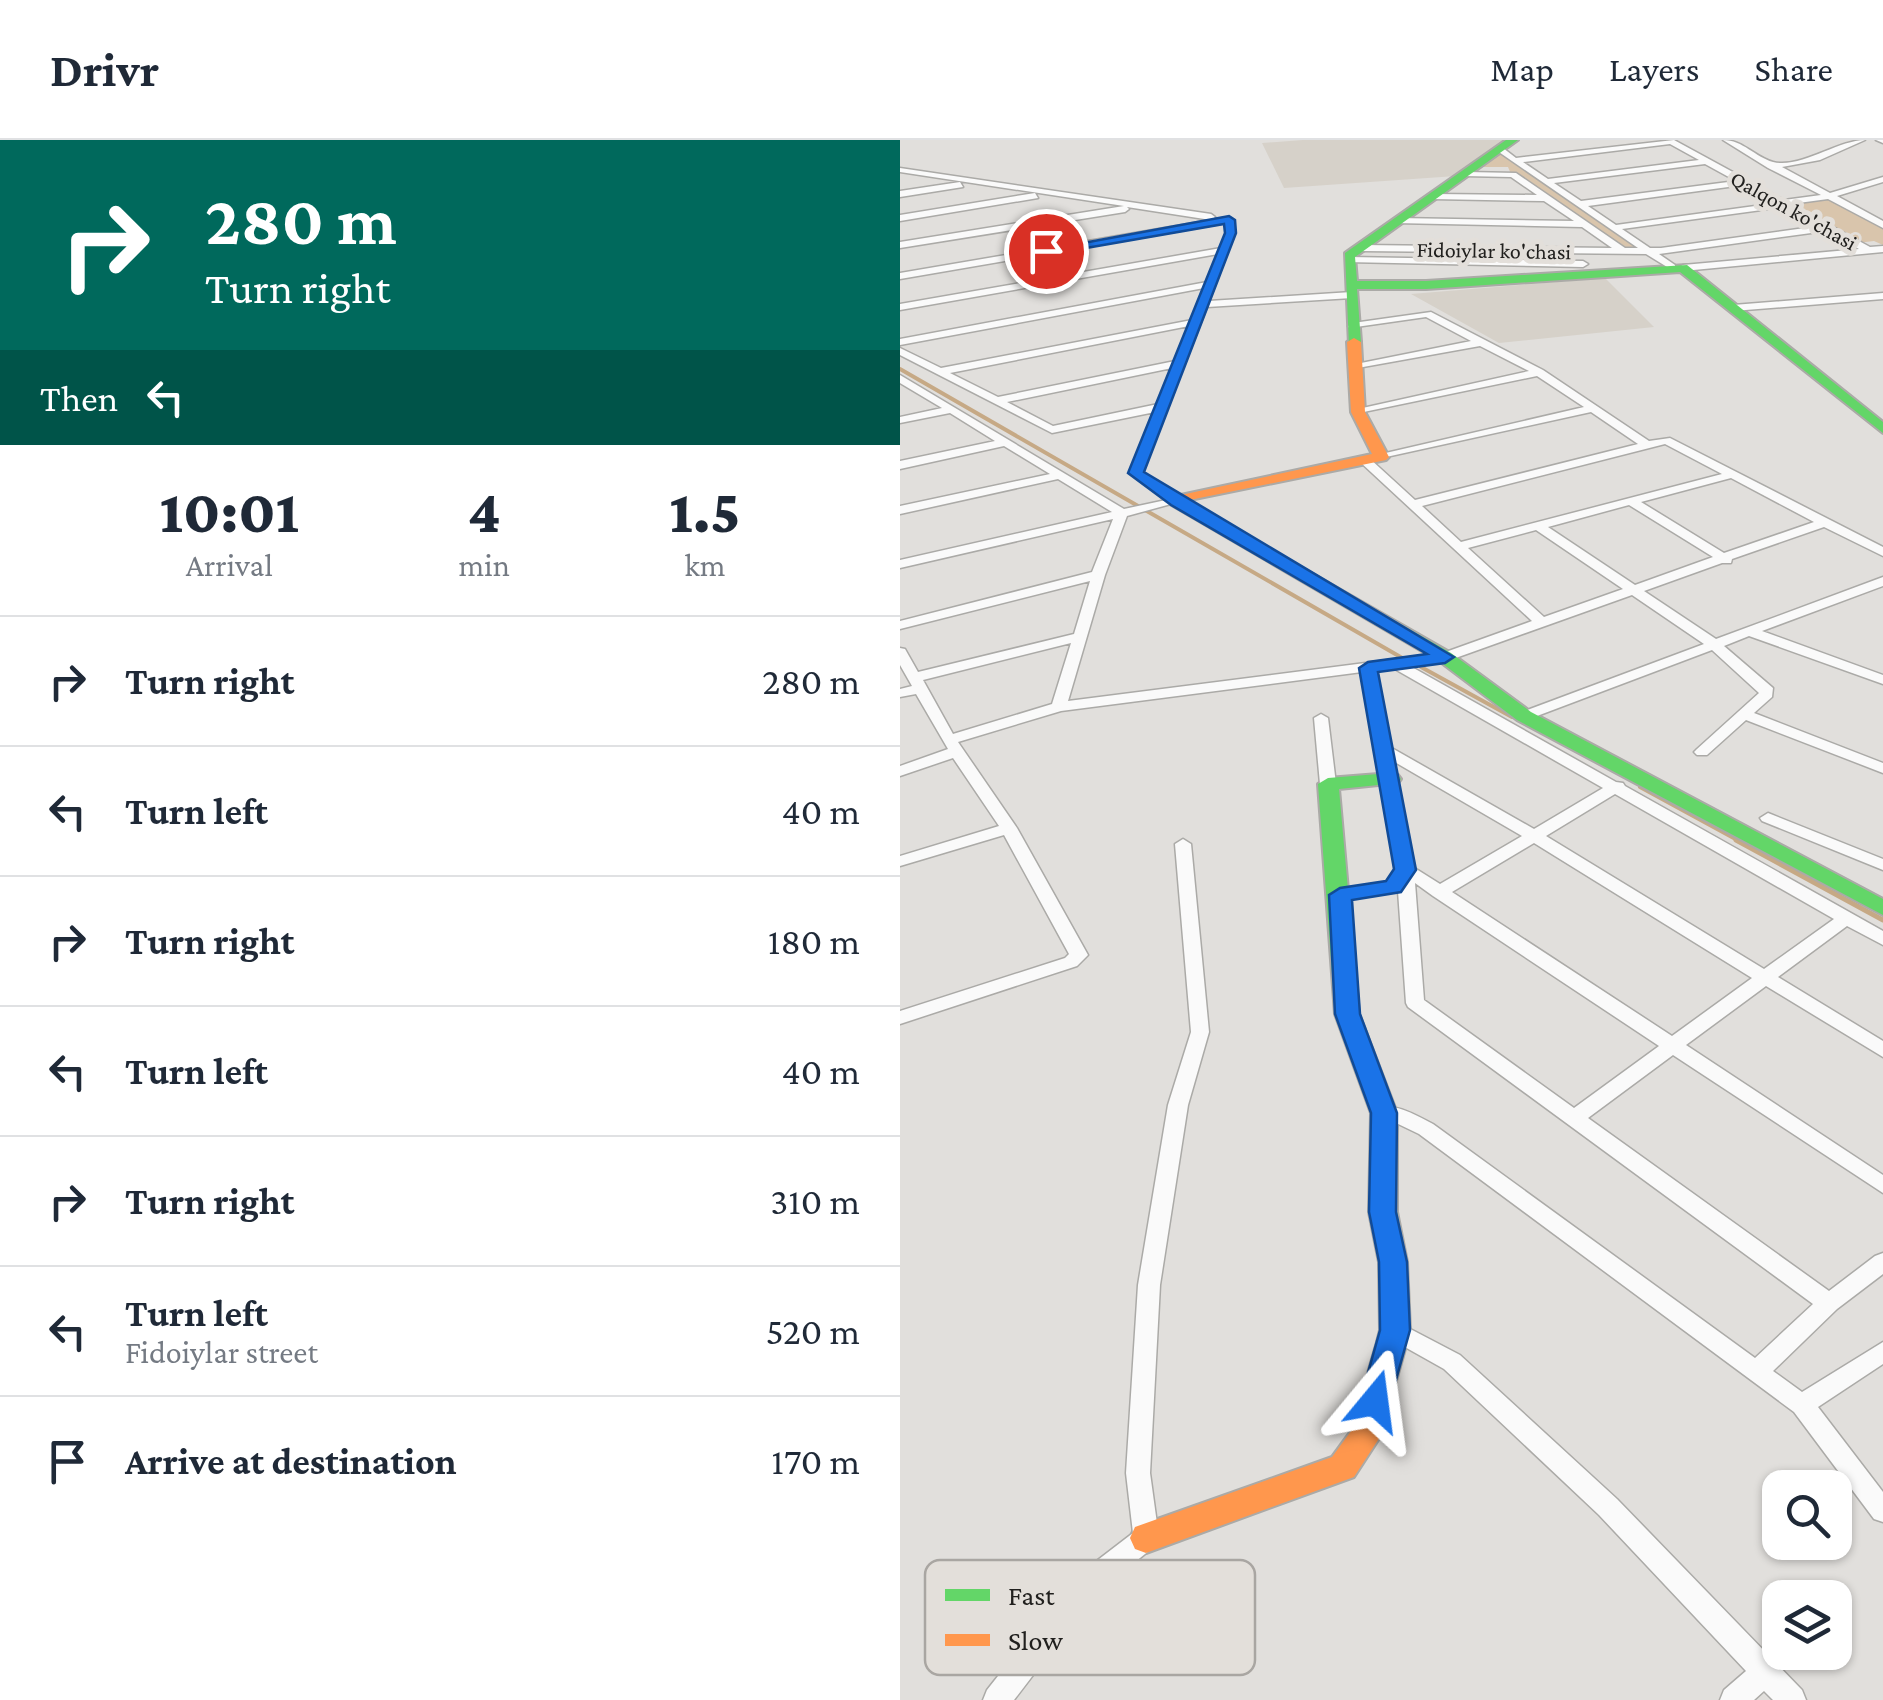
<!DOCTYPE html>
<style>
body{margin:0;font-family:"Crimson Pro",serif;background:#f2f2f3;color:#1f2937;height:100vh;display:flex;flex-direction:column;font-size:38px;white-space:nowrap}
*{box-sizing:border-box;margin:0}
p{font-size:32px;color:#747a83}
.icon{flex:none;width:55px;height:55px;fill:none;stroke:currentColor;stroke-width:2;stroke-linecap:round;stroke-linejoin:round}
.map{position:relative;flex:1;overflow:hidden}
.drawer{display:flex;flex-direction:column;background:#fff;width:900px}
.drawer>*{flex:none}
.banner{background:#00695c;color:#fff;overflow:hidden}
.fabs{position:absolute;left:862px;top:1330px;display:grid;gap:20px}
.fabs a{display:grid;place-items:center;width:90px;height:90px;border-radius:20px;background:#fff;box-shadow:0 2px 8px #0004;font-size:50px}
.pin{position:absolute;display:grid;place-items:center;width:85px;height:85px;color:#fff;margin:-42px;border:5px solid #fff;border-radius:50%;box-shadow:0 2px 10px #0007}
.me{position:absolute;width:110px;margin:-55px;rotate:16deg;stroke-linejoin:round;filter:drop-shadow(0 0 8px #0008)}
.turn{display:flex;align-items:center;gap:35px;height:210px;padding:0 40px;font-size:45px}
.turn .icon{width:130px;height:130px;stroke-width:2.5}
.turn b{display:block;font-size:70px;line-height:85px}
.then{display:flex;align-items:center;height:95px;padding:0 40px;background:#0003;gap:20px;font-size:38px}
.eta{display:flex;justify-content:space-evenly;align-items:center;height:170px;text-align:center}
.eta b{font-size:60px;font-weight:800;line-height:70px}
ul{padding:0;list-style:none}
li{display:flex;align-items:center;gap:30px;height:130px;padding:0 40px;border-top:2px solid #e0e1e3}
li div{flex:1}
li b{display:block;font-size:38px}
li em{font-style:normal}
header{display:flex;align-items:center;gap:60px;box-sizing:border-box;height:140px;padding:0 50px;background:#fff;border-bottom:2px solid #e0e1e3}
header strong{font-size:48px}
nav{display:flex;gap:55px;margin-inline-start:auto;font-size:35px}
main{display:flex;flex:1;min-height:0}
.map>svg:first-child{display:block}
.built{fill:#d6d1c9}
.green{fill:#d9c5ac}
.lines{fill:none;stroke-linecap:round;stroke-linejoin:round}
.stream-far1{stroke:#c6a985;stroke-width:4}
.stream{stroke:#c6a985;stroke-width:5}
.street-casing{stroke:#abaaa7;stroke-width:3}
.fast-casing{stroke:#abaaa7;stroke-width:4}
.slow-casing{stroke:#abaaa7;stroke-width:4}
.street{fill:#fafafa;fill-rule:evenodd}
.fast{fill:#63d668;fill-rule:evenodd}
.slow{fill:#ff974d;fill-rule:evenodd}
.route{fill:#1a73e8;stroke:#114b97;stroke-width:2.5}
.labels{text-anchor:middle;stroke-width:10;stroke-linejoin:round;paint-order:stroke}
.far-street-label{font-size:22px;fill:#21201e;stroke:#e3dfda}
.key{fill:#e3dfda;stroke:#a9a6a2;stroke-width:2.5}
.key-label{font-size:28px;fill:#21201e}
</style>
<header>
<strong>Drivr</strong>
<nav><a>Map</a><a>Layers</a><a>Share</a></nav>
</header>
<main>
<section class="drawer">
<div class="banner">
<div class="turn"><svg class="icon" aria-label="right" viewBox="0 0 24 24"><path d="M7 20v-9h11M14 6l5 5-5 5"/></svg><div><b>280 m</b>Turn right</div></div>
<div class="then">Then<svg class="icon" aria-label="left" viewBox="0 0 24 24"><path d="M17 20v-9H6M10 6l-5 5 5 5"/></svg></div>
</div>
<div class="eta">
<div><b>10:01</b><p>Arrival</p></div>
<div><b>4</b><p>min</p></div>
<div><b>1.5</b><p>km</p></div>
</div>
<ul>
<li><svg class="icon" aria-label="right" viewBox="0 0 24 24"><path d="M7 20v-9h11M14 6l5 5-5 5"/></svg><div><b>Turn right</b></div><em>280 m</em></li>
<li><svg class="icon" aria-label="left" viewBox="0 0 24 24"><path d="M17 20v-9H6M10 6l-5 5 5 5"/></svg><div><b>Turn left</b></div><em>40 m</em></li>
<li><svg class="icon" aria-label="right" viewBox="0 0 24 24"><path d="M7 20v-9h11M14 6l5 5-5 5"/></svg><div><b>Turn right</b></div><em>180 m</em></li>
<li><svg class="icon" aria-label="left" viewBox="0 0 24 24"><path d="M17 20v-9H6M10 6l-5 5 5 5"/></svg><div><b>Turn left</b></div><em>40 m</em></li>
<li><svg class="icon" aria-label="right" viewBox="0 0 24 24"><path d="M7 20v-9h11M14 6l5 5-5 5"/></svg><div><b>Turn right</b></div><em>310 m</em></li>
<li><svg class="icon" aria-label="left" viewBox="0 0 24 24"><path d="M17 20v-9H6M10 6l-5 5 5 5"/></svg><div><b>Turn left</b><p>Fidoiylar street</p></div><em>520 m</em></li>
<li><svg class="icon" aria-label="arrive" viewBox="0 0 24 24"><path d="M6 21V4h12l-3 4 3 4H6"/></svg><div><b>Arrive at destination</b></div><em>170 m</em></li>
</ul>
</section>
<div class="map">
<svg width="983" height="1560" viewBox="0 0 983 1560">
<rect width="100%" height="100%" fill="#e1dfdc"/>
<!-- built -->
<path class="built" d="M403,0h205l-52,36 -172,12 -22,-45z
M705,138l49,49 -155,16 -88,-49z"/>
<!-- green -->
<path class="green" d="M600,13l145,95 -20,2 -114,-76 -3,-7h-27z
M927,58l56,30v17l-9,-4 -17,2 -69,-39z"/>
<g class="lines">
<!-- stream-far1 -->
<path class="stream-far1" d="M0,229l504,290
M521,527l91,50
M740,647l101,55"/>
<!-- stream -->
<path class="stream" d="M836,700l147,80"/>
<!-- street casing -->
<g class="street-casing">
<path id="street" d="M774,0l110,60 37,-5 -53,-27 -45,-28c20,0 32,17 50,22 27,7 65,-22 92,-22l-45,20 -38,7 48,26 53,-16v5l-46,14 46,25v7l-55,-29 -37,5 79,43 13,-1v6l-200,19 -5,-3 5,-3 176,-16 -33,-18 -167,23 16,11v4l-3,1 -26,-16 -283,-3 -5,-3 5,-3 249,3 -30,-21 -187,-4 3,-5 176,3 -30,-20 -112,-2 3,-5 102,1 -26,-18 -47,-1 3,-4 49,1 109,75h13l-142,-98 7,-2 13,10zM770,4l29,16 -151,19 -25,-17zM805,24l31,17 -155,20 -27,-18zM843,45l34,18 -161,22 -28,-19zM884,67l35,19 -158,22h-11l-28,-19z
M976,0h7v3z
M0,28l311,46 4,3 -4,3 -84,-13 2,2 -4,3 -225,36v-6l224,-36 -224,-34z
M60,42l3,5 -63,10v-6z
M135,53l3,5 -138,23v-6z
M329,77l4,3 2,13 -26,68 143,-9 5,3 -5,3 -145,9 -65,165 40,29 -55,15 -22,59 -37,126 375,-48 89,-32 -173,-160 10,-3 46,42 223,-56 -47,-32 -214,47v-4l207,-48 -47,-31 -183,38 -2,-2 6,-3 171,-38 -49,-25 -128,23v-4l4,-1 115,-23 -45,-24 -77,11 -1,-2 5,-3 78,-11 112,58 106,71 21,-3 213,109v9l-59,-29 -92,32 -1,4h-9l-78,28 72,48 167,-62v9l-121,45 121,44v9l-134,-48 -25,10 49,42 -1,9 -18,16 129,50v10l-137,-53 -39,35h-10l-3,-3 3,-3 62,-56 -47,-43 -183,69h-10l-2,-3 2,-3 185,-69 -72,-49 -182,65 -40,6 206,116 7,1 2,3 258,145v14l-36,-19 -69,51 105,64v16l-117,-71 -80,59 197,130v18l-210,-138 -85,63 241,173 46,-35 8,-3v21l-46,35 -64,62 29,21 81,-50v22l-65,43 65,85v30l-9,-3 -80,-107 -375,-278 -25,-12 -17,-4 -3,-5 3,-5c20,-5 38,7 56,16l322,234 58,-54 -405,-297 -2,-4 -8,-112 -58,9 -9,-5 9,-5 47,-8 10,-13 -35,-197 -301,39 -103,31 59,86 71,127 -11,11 -177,58v-13l165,-53 4,-4 -65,-119 -104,31v-10l99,-30 -46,-68 -53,18v-10l48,-17 -32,-55 -16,3v-8l12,-3 -12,-21v-17l5,1 13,23 156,-38 16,-53 -190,48v-8l192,-49 21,-53 -213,49v-8l212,-48 -54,-33 -158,35v-8l150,-32 -46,-28 -104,23v-8l95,-20 -45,-28 -50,10v-6l42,-9 -42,-25v-8l224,134 42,-9 -36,-27 25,-61 -103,21 -152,-78v-7l41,20 251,-48 12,-32 -304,57v-6l307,-57 11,-28 -318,56v-6l321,-56 6,-15 -2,-10 -325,56v-6zM289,186l-14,35 -177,36 -48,-24zM272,228l-14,36 -105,22 -46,-24zM765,304l57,30 -261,68 -39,-36zM831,338l83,44 -90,31 -83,-51zM729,365l84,52 -78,28 -87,-58zM636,390l87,59 -79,28 -76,-69zM171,503l-19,61 -99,30 -30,-54zM493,528l210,120 -69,41 -144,-82 -14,-77zM493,621l129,75 -82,48 -27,-17zM715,654l219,125 -70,50 -218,-133zM634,703l218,135 -80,58 -220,-144zM515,743l18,13 226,150 -85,62 -150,-108z
M449,117l234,4 5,3 -5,3 -237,-5v-4z
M983,153v6l-150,12 -5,-3 5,-3z
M421,574l7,4 8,66 -8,5 -8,-5 -6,-66z
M868,673l115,46v11l-121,-49 -2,-3z
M283,699l8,5 18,188 -21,73 -28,180 -10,188 9,65 -4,8 -60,48 -81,106h-31l4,-10 90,-114 56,-43 -7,-60 12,-188 30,-180 23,-73 -16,-188z
M495,1181l65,34 157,144 185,191 4,10h-33l-9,-9 -10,9h-34l4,-10 22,-19 -147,-156 -155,-146 -57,-32 -3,-7 3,-7z"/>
</g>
<!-- fast casing -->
<g class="fast-casing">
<path id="fast" d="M606,0h12l-163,117 2,24h69l261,-16 196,157v11l-203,-161 -254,17h-69l4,53 -12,3 -4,-92z
M276,356l275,157 80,59 352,187v16l-366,-195 -78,-59 -269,-157 -2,-3z
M491,633l7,2 3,4 -3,4 -59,6 20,225 38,99v99l10,50 3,68 -8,21 -10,3 -10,-3 -5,-9 3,-12 -1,-68 -10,-50 2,-99 -36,-99 -17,-230 10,-6z"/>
</g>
<!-- slow casing -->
<g class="slow-casing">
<path id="slow" d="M454,198l7,4 4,70 24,45 -3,3 -216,44 -2,-3 8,-5 196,-42 -21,-42 -4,-70z
M492,1190l10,3 5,9 -27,95 -26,40 -208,76 -11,-4 -5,-11 5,-11 197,-70 19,-26 26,-89 5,-9z"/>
</g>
<!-- street -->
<use href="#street" class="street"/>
<!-- fast -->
<use href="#fast" class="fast"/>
<!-- slow -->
<use href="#slow" class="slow"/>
</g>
<!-- route -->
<path class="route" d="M329,76l6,4 1,13 -92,239 310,185 -9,6 -67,9 38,198 -15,22 -49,8 8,114 37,99 -1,99 11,50 3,68 -20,71 -4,10 -11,3 -11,-3 -4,-10 20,-71 -1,-68 -10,-50 2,-99 -36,-99 -6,-119 11,-7 46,-7 8,-12 -35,-201 9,-6 59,-8 -256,-149 -43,-32 97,-240 -1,-9 -178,31 -6,-4z"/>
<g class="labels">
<!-- far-street labels -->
<g class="far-street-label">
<text transform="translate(894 70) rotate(29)" y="8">Qalqon ko'chasi</text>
<text transform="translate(594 110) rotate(1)" y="8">Fidoiylar ko'chasi</text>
</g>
</g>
<!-- legend -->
<rect x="25" y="1420" width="330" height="115" rx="15" class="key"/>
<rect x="45" y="1449" width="45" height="12" fill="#63d668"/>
<rect x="45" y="1494" width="45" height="12" fill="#ff974d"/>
<g class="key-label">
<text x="108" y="1465">Fast</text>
<text x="108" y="1510">Slow</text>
</g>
</svg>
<div class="fabs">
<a><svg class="icon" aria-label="search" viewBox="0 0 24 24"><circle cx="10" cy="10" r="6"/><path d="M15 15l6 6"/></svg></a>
<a><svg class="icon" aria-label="layers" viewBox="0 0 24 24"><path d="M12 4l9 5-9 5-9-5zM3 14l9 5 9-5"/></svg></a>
</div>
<div class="pin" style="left:146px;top:111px;background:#d93025"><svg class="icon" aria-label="arrive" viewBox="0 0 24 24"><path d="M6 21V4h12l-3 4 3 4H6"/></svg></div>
<svg class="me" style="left:475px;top:1261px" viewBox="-20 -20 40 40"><path d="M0-17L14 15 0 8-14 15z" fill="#1a73e8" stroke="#fff" stroke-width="4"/></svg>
</div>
</main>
